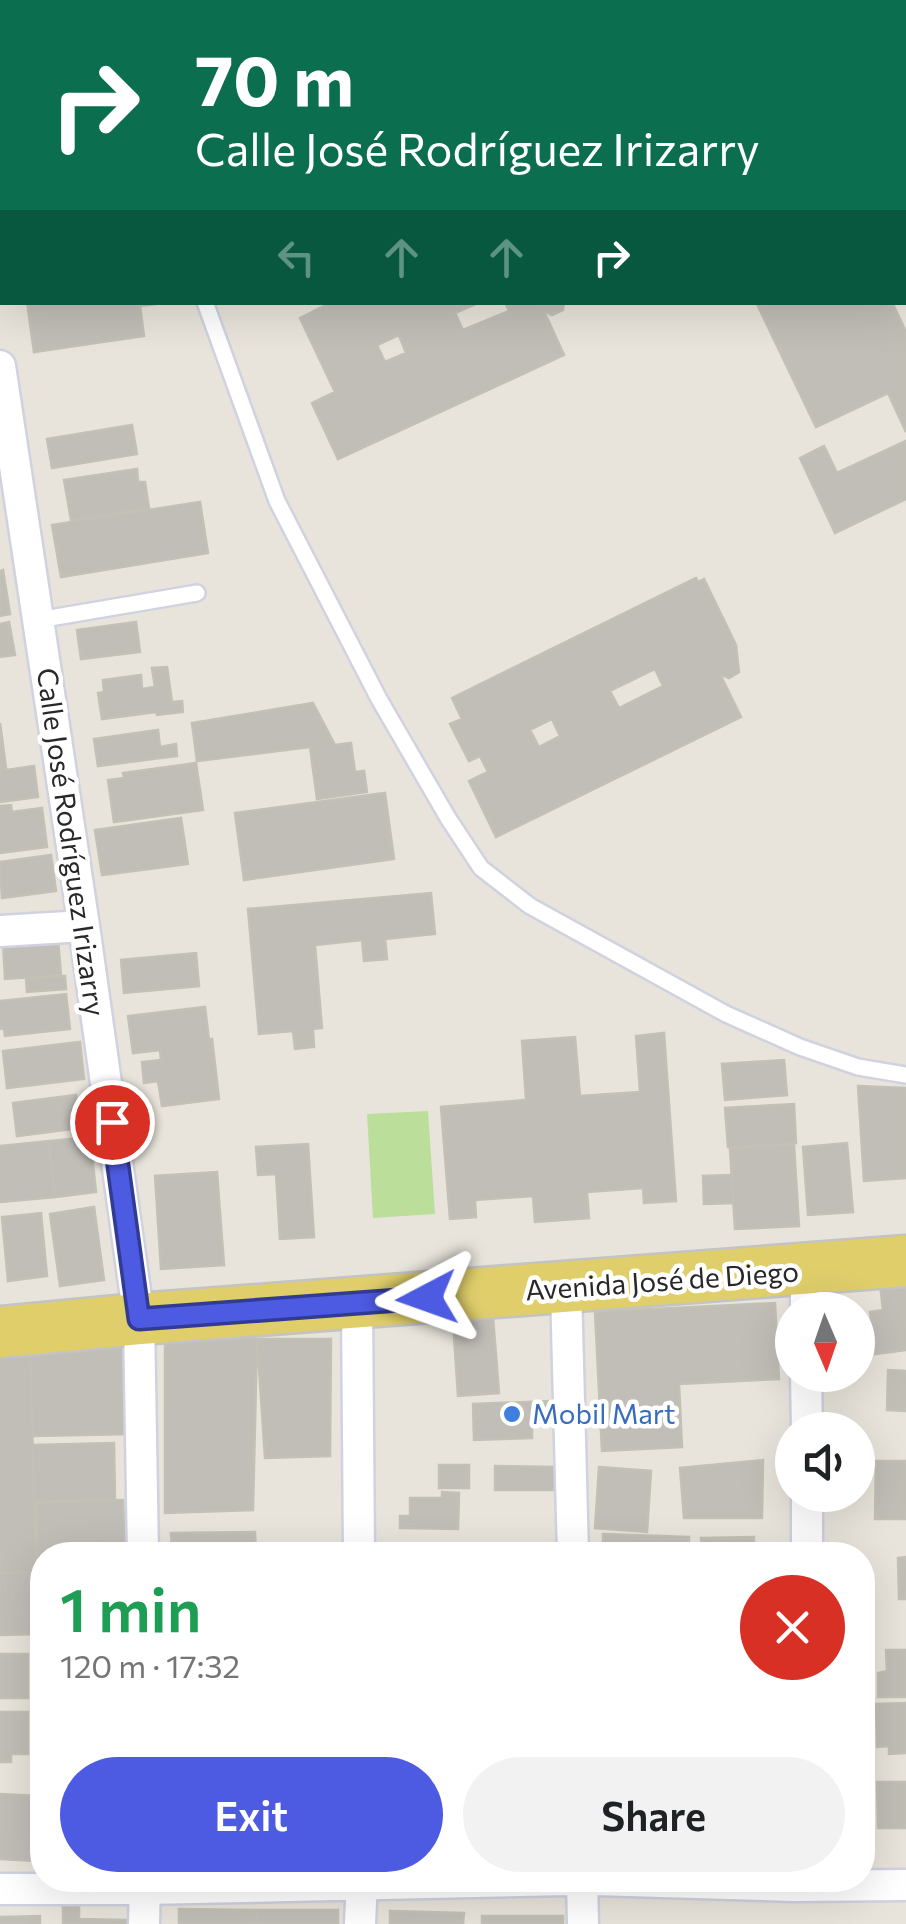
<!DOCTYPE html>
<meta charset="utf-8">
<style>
body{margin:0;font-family:Commissioner,sans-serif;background:#f2f2f2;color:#202124;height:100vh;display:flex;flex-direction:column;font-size:38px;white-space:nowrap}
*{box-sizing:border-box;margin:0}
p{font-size:32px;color:#757577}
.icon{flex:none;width:55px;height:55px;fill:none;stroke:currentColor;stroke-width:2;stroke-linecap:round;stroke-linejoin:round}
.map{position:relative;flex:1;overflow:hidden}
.side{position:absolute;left:30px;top:1542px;width:845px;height:350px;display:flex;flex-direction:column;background:#fff;border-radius:40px;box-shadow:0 10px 40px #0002}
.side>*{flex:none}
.hud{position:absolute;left:0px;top:0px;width:908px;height:305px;box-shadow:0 10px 40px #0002;background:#0b6e4f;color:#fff;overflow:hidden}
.needle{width:65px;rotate:178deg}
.buttons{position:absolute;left:775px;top:1292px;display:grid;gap:20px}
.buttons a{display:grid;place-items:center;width:100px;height:100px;border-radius:50%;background:#fff;box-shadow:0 10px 40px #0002;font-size:50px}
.pin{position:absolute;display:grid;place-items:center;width:85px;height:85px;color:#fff;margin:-42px;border:5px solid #fff;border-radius:50%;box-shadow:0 2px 10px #0007}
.me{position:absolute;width:110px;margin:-55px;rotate:266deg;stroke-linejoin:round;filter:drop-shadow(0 0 8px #0008)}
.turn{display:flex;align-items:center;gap:35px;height:210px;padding:0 30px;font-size:45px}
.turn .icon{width:130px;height:130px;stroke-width:2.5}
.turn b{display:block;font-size:70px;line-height:85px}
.lanes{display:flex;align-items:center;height:95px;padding:0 30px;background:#0003;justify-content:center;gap:50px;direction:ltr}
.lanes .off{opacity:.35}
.round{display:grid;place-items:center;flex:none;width:105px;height:105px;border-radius:52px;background:#f2f2f2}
.overview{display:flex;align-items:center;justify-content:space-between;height:170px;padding:0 30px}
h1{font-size:60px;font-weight:600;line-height:75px;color:#1e9e55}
.button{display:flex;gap:20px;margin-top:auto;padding:20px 30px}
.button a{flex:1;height:115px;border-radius:60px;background:#4d5be3;color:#fff;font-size:40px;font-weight:600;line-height:115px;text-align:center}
.button a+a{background:#f2f2f2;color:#202124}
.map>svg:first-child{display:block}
.pitch{fill:#bbdf9a}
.building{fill:#c1bdb7;stroke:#c3c0b5;stroke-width:2.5;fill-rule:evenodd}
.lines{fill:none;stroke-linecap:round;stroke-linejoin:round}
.service-casing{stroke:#d0d2df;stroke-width:20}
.minor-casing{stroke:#d0d2df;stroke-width:35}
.primary-casing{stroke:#c3c3c3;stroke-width:55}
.service{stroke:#fff;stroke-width:15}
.minor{stroke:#fff;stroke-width:30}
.primary{stroke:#dfce6a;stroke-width:50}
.route-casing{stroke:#323b94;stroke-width:25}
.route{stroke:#4d5be3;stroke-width:18}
.shop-dot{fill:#3f7fe0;stroke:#fff;stroke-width:4}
.labels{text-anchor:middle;stroke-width:9;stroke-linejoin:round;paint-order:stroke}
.street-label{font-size:28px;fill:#282828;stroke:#fff}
.shop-label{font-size:28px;fill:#366cbe;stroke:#fff;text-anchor:start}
</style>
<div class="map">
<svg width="906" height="1924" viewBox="0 0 906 1924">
<rect width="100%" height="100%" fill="#e8e4db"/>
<!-- pitch -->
<path class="pitch" d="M428,1111l7,103 -62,4 -6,-104z"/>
<!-- building -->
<path class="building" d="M0,0h52l2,2h-52v115l-2,1z
M396,0h156l1,2h-156z
M27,302h137v1l-24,3 4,30 -110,16z
M332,302h148l-25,11 8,17 46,-19 -4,-9h59l-1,8 -11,5 -8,-4 20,44 -226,104 -26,-56 23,-11 -35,-74zM399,335l7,18 -21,9 -8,-17z
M756,302h136l14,30v100l-18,-39 -72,34z
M132,425l5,29 -85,14 -5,-29z
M906,441v58l-71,34 -35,-75 24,-12 13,27z
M137,469l1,13h7l4,26 -78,12 -7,-40z
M200,502l8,51 -147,24 -9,-52z
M3,570l7,44 -10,2v-45z
M696,578l2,4 6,-3 32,66 3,27 -10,6 -9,-4 21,43 -245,120 -27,-56 19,-9 -8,-16 -11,5 -19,-37 12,-5 -10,-21zM655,669l8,17 -44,22 -9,-17zM552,719l8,17 -21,11 -9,-17z
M9,622l6,33 -15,2v-33z
M136,622l4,30 -59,7 -4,-29z
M167,667l5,35 10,-1 1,11 -26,3 -1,-3 -54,7 -4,-26 6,-1 -1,-12 38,-5 1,14 13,-2 -3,-19z
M313,703l22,42 16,-2 4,29 9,-1 3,21 -50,7 -7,-52 -113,14 -5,-38z
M0,723l6,45 -6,1z
M158,730l2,17 16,-3 1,12 -79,10 -4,-27z
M196,763l7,47 -89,12 -6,-42 16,-2 -1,-5z
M34,766l4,31 -38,5v-31z
M385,793l9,66 -150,21 -9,-67z
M11,805l1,7 30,-4 5,39 -47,6v-47z
M181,818l7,46 -86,11 -7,-45z
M51,855l5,36 -54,7 -2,-36z
M431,893l4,41 -50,5 2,20 -23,2 -2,-21 -47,5 7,83 -9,1 1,18 -19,2 -2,-18 -34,3 -11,-125z
M58,939l3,36 -56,4 -2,-37z
M196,953l3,33 -75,7 -3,-33z
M65,976l1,13 -39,3 -1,-13z
M66,994l4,35 -65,7 -1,-8 -4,1v-28z
M205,1007l4,33 3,-1 7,60 -57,7 -4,-25 -14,2 -2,-21 19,-2 -1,-10 -27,3 -5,-37z
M664,1033l12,168 -32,2 -1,-15 -56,4 2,26 -54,4 -2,-26 -58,4 1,17 -26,2 -9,-112 85,-7 -4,-59 53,-4 5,59 60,-4 -4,-56z
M80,1042l4,37 -77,9 -4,-37z
M784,1060l3,35 -62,5 -3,-36z
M858,1086l48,2v90l-42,3z
M76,1095l5,33 -64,8 -4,-33z
M794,1104l2,39 -68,4 -3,-39z
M90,1137l6,55 -41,5 -6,-56z
M49,1141l6,56 -55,5v-56z
M847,1143l6,69 -45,3 -5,-68z
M308,1144l6,93 -34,2 -4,-65 -18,1 -2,-28z
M794,1145l5,81 -64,3 -5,-80z
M217,1172l7,93 -63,4 -6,-93z
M732,1175l1,28 -29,1 -1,-28z
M94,1207l10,73 -44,6 -10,-72z
M41,1213l6,63 -39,5 -6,-64z
M906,1281v69l-31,4 -5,-42 13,-2 -3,-26z
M775,1303l4,76 -100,5 3,63 -80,4 -7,-139z
M493,1317l6,76 -41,3 -5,-75z
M165,1337l92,2 -4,171 -88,3z
M257,1339h74l-1,117 -65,2z
M131,1347l2,87 -100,2 -3,-86z
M0,1350h30l6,222 -36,1z
M888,1370l18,1v40l-19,-1z
M551,1401l1,23 -20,1v13l-58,2 -1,-36z
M114,1443l1,56 -81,2 -1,-56z
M763,1460l-1,58h-78l-4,-50z
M876,1461h30v58h-31z
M439,1465h30v23h-30z
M495,1466l63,1 -1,23h-62z
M599,1467l52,4 -4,61 -52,-4z
M442,1492l17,1 -1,36 -58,-1v-12h10v-18h32z
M123,1500l2,55h-83v17h-4l-2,-69z
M255,1532l1,23h-84l-1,-22z
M603,1534l86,3v18h-86z
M754,1537v18h-52l-1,-17z
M906,1557v42h-7l-1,-41z
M36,1572l2,62 -38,1v-62z
M886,1650h20v47h-28v-24l9,-2z
M0,1654h28v44h-28z
M906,1703v50l-17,1v-8l-12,1 -1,-43z
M0,1712h28v42h-17v8h-11z
M877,1782h29v46h-28z
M0,1794l39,2 -3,65 -36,-2z
M63,1905h16v14l47,1v4h-63z
M179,1909l78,1 -1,14h-77z
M257,1910h81v14h-82z
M390,1911l74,2 -1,11h-73z
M40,1916v8h-40v-7z
M482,1916h81v8h-81z"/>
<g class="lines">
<!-- service casing -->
<g class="service-casing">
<path id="service" d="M306,0v2
M205,302l72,199 102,198 69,119 33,50 49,38 196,108 74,33 58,20 48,8
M38,620l159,-27"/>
</g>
<!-- minor casing -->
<g class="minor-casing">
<path id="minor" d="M864,0l2,2
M818,2l6,-2
M905,78l1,2
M0,279h2
M0,366l84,560 55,393 4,236
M0,931l84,-5
M806,1271v39
M566,1288l7,267
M357,1303l2,252
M806,1375l1,55
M807,1495v60
M582,1880l1,44
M594,1880l200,6 112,-1
M0,1889h145l423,-9
M144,1924l1,-44
M360,1924l2,-44"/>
</g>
<!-- primary casing -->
<g class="primary-casing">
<path id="primary" d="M0,1332l139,-13 767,-58"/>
</g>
<!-- service -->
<use href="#service" class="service"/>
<!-- minor -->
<use href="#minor" class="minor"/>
<!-- primary -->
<use href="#primary" class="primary"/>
</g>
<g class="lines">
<!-- route casing -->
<g class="route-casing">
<path id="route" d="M112,1122l27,197 288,-21"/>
</g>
<!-- route -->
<use href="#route" class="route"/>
</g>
<!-- markers -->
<circle class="shop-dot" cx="512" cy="1414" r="10"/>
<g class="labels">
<!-- street labels -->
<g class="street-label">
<text transform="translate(71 842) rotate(82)" y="10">Calle José Rodríguez Irizarry</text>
<text transform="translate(662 1281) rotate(-4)" y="10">Avenida José de Diego</text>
</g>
<!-- shop labels -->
<g class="shop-label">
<text x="532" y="1424">Mobil Mart</text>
</g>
</g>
</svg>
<div class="buttons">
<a><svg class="needle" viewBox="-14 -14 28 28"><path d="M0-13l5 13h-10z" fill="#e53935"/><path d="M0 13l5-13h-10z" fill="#757577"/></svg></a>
<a><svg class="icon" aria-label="sound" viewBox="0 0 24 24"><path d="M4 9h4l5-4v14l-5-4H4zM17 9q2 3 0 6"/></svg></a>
</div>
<div class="pin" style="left:112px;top:1122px;background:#d93025"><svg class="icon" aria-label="arrive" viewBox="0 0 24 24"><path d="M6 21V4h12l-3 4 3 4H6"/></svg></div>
<svg class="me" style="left:427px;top:1298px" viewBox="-20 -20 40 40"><path d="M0-17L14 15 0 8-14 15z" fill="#4d5be3" stroke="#fff" stroke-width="4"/></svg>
<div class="hud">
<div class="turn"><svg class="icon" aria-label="right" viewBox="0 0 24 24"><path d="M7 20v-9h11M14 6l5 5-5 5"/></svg><div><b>70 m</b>Calle José Rodríguez Irizarry</div></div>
<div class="lanes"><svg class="icon off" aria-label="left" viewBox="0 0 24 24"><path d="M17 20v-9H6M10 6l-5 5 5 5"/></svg><svg class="icon off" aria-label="ahead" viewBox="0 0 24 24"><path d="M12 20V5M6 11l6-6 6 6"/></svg><svg class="icon off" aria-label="ahead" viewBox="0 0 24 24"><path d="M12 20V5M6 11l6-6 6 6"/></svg><svg class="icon" aria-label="right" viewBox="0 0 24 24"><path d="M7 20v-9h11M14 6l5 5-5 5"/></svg></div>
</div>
<section class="side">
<div class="overview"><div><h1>1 min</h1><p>120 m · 17:32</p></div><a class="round" style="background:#d93025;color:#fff"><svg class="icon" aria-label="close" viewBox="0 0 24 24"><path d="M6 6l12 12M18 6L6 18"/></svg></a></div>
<div class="button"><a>Exit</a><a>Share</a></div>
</section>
</div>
